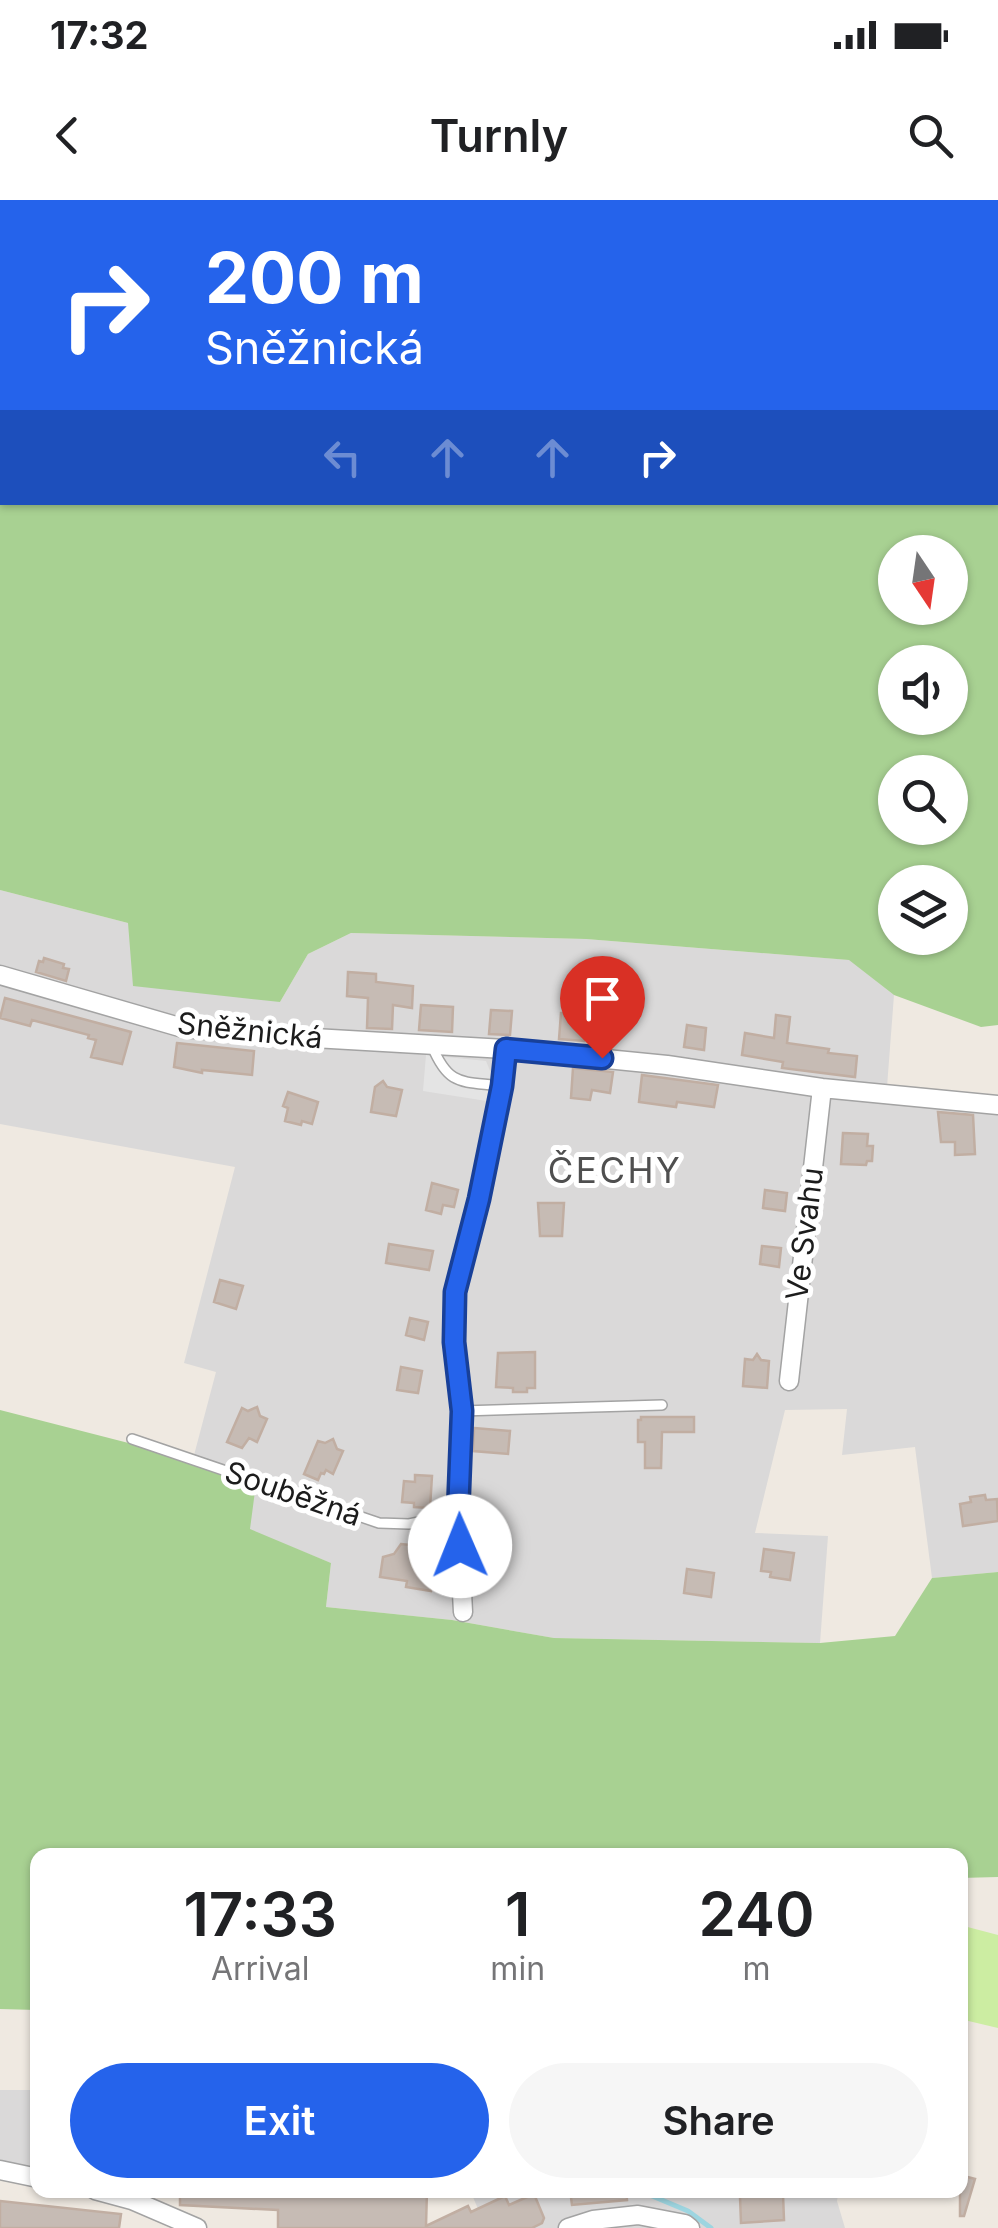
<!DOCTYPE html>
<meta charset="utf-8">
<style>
body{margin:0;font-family:Inter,sans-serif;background:#f6f6f6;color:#202124;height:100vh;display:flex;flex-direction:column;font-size:38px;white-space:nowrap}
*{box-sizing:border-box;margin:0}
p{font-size:32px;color:#757577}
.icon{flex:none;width:55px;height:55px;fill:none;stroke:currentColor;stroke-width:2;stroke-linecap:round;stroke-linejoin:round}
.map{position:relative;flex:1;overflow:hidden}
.side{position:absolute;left:30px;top:1648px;width:938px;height:350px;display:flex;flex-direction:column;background:#fff;border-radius:20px;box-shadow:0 2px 8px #0004}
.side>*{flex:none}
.banner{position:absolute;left:0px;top:0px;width:1000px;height:305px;box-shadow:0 2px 8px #0004;background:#2563eb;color:#fff;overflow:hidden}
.needle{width:65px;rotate:167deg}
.buttons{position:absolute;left:878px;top:335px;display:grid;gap:20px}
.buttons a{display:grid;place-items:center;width:90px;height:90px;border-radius:50%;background:#fff;box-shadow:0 2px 8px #0004;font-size:50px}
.pin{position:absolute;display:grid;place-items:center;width:85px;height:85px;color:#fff;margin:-102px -42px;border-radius:50% 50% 50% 0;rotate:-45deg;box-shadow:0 0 10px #0007}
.pin .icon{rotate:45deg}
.me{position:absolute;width:110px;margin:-55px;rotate:359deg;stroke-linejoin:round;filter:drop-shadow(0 0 8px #0008)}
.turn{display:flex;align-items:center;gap:35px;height:210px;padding:0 40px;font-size:45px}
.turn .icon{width:130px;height:130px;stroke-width:2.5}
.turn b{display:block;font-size:70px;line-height:85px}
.lanes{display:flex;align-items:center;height:95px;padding:0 40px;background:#0003;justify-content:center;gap:50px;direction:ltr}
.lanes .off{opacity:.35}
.eta{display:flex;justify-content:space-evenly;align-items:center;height:170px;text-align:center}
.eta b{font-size:60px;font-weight:600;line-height:70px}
.action{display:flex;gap:20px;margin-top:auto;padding:20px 40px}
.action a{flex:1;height:115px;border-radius:60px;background:#2563eb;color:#fff;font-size:40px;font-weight:600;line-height:115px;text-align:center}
.action a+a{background:#f6f6f6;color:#202124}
.status{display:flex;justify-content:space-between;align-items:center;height:70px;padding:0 50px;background:#fff;direction:ltr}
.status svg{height:28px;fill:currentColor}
header{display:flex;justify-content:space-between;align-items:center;height:130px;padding:0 40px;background:#fff;font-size:45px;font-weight:600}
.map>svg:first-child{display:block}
.residential{fill:#dad9d9}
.grass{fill:#cceda2}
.forest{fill:#a8d192;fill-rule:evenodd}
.parking{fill:#e4e4e4}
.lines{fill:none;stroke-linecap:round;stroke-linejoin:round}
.stream{stroke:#9dd5e0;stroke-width:5}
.building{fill:#c6bbb4;stroke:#c1aea2;stroke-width:2.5}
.lane-casing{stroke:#a3a3a3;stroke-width:12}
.street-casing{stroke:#a3a3a3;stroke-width:21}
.primary-casing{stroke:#945a00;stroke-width:31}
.lane{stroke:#fff;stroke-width:9}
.street{stroke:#fff;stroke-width:18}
.primary{stroke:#ffcb95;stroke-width:28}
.route-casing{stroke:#184099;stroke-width:25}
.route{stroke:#2563eb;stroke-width:18}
.labels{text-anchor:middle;stroke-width:10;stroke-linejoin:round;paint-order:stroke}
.street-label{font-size:30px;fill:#1c1c1c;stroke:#fff}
.quarter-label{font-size:35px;letter-spacing:2.5px;fill:#4f4f4f;stroke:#fff}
</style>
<div class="status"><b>17:32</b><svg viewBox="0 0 49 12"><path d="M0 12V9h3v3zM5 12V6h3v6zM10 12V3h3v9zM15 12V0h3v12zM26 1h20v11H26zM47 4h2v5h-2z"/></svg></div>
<header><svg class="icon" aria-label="back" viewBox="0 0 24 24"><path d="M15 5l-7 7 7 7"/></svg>Turnly<svg class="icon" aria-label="search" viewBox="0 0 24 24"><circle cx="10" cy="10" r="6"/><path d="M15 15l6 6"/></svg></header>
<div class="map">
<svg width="998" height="2028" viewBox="0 0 998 2028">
<rect width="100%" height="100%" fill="#efe9e1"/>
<!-- residential -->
<path class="residential" d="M0,690l128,33 152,79 28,-48 43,-21 235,6 264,21 44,35 -7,92 111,9v476l-66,6 -17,-131 -73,8 5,-46 -62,1 -30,123 73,3 -8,107 -266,-5 -102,-18 -126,-13 5,-44 -81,-33 -57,-71 23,-87 -32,-9 51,-196 -235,-43z
M0,1890h37v79l-37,-7z
M470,1990h369l-2,11 8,27h-359z"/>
<!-- grass -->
<path class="grass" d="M960,1725l38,10v93l-38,-9z"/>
<!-- forest -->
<path class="forest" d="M0,10l2,1v291h996v-257v780l-17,2 -87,-32 -45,-35 -263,-21 -235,-6 -43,21 -28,48 -147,-16 -5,-63 -128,-33zM895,352h55v56h-55zM895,462h55v56h-55zM895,572h55v56h-55zM895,682h55v56h-55z
M0,1210l257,66 -7,53 81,34 -5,44 126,13 102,18 266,5 75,-7 37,-58 66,-6v305l-38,1v-23h-922l-1,155 -37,-1z"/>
<!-- parking -->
<path class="parking" d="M426,855l60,6 7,17v24l-70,-11z"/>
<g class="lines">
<!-- stream -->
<path class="stream" d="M638,1990l50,21 23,17"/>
</g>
<!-- building -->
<path class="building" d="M44,758l20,6 -1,4 6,1 -3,12 -30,-9 3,-11 4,1z
M348,772l28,2v8l37,4 -1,22 -19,-3 -1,24 -25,-1 1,-30 -21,-2z
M5,798l126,34 -9,32 -31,-7 5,-17 -8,-2 1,-3 -57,-15 -2,6 -30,-8z
M421,805l32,2 -1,25 -33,-2z
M491,810l21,1 -2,24 -21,-1z
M561,813l25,2 -2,26 -25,-2z
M776,815l14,2 -3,26 42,6 -1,4 29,3 -2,21 -73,-9 1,-6 -41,-7 3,-22 29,5z
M687,825l19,3 -2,22 -20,-3z
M177,843l77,8 -2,24 -50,-5v3l-28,-6z
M573,868l40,4 -3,21 -18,-3 -2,10 -19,-2z
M642,875l76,10 -4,22 -37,-5 -1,5 -37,-5z
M383,881l4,6 15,3 -6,26 -25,-4 4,-25z
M288,892l30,10 -6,22 -10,-3 -1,4 -16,-4 3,-13 -5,-2z
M938,912l35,3 2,39 -20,1v-13h-14z
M843,933l25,1 -1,12h6l-1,15h-5l-1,4 -25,-1z
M432,983l26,7 -4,17 -11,-2 -2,9 -15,-4z
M765,990l22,3 -2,18 -22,-3z
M538,1003h26l-2,33h-22z
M389,1044l44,7 -4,19 -43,-7z
M762,1046l19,2 -2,19 -19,-3z
M220,1080l23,6 -7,23 -22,-7z
M410,1118l18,4 -4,18 -18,-5z
M535,1152v36h-8v4h-14v-4l-17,-1 2,-34z
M757,1154l4,6 8,1 -2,27 -24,-2 2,-27 8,1z
M401,1167l21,4 -4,22 -21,-3z
M257,1207l3,9 7,3 -10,23 -8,-4 -7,10 -15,-6 15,-34 6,3z
M641,1217h53v15h-32l-1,36h-16v-26h-7v-22h3z
M474,1228l36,3 -2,23 -35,-3z
M333,1239l4,10 6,2 -10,23 -7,-4 -2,4 -3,-1 -3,7 -14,-6 14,-33 7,2z
M415,1275l17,1 -2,32 -16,-1v-4l-12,-1 2,-21 11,1z
M985,1295l1,5 11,-1 1,22 -35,5 -3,-22 11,-2 -1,-5z
M401,1344l19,2 -4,26 18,2 -3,17 -25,-4 1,-6 -27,-4 3,-20 11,-3z
M764,1349l30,4 -4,27 -20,-3 1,-5 -10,-1z
M472,1350h25l1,22 -24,1z
M687,1369l27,4 -3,24 -27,-4z
M960,1975l15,4 -11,37h-4z
M180,1990h247l-1,36 42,-20 3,6 34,-16 4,9 25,-11 10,24 -2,5 -10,5h-254v-18l-98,-5z
M570,1990h56l1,10 -55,5z
M783,1994l1,26 -43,3 -1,-26z
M0,2001l121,13 -2,14h-119z"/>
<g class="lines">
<!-- lane casing -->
<g class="lane-casing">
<path id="lane" d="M432,846c17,41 30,35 69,40
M462,1211l200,-6
M132,1239l247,84 30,1 49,-10"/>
</g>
<!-- street casing -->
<g class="street-casing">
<path id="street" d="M801,2l1,-2
M0,775l183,53 96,8 226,13 162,16 155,23 176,17
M789,1181l33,-293
M463,1412l-5,-98 4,-103 -8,-69 1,-49 24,-94 22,-113 4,-37
M0,1970l38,8
M95,1990l37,10 65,28
M568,2028l25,-8 45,-5 47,9 5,4"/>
</g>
<!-- primary casing -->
<g class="primary-casing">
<path id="primary" d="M31,0l14,2"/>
</g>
<!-- lane -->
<use href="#lane" class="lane"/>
<!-- street -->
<use href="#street" class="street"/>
<!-- primary -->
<use href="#primary" class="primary"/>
</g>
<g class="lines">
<!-- route casing -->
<g class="route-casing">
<path id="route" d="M460,1346l-2,-32 4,-103 -8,-69 1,-50 24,-93 23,-113 4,-37 96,9"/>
</g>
<!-- route -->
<use href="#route" class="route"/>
</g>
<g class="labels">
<!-- street labels -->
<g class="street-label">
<text transform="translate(250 831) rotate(6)" y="10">Sněžnická</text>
<text transform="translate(805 1034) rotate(-83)" y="10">Ve Svahu</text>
<text transform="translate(293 1294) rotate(19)" y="10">Souběžná</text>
</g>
<!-- quarter labels -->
<g class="quarter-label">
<text x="615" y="983">ČECHY</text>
</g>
</g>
</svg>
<div class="buttons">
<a><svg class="needle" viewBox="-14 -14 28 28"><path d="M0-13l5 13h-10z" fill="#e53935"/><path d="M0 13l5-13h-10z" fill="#757577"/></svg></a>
<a><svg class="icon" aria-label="sound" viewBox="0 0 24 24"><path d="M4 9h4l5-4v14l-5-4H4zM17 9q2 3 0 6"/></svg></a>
<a><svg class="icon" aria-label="search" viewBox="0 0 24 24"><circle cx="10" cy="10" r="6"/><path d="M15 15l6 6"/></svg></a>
<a><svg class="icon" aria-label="layers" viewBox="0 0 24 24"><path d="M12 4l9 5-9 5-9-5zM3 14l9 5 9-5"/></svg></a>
</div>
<div class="pin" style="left:602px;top:858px;background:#d93025"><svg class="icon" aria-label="arrive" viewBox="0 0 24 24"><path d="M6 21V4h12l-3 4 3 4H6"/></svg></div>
<svg class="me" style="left:460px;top:1346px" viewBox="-20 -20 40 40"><circle r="19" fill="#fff"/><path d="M0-13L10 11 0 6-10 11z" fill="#2563eb"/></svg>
<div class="banner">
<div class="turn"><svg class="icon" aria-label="right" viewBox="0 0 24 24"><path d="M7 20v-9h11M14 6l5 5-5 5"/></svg><div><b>200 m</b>Sněžnická</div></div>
<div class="lanes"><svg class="icon off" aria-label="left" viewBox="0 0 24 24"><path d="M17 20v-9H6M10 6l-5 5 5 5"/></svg><svg class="icon off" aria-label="ahead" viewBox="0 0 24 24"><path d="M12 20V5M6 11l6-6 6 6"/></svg><svg class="icon off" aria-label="ahead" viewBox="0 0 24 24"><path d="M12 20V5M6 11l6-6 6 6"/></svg><svg class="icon" aria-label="right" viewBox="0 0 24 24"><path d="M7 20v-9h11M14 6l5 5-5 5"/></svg></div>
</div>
<section class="side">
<div class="eta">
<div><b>17:33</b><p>Arrival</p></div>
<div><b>1</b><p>min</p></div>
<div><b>240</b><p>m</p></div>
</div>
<div class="action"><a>Exit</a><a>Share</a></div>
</section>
</div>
